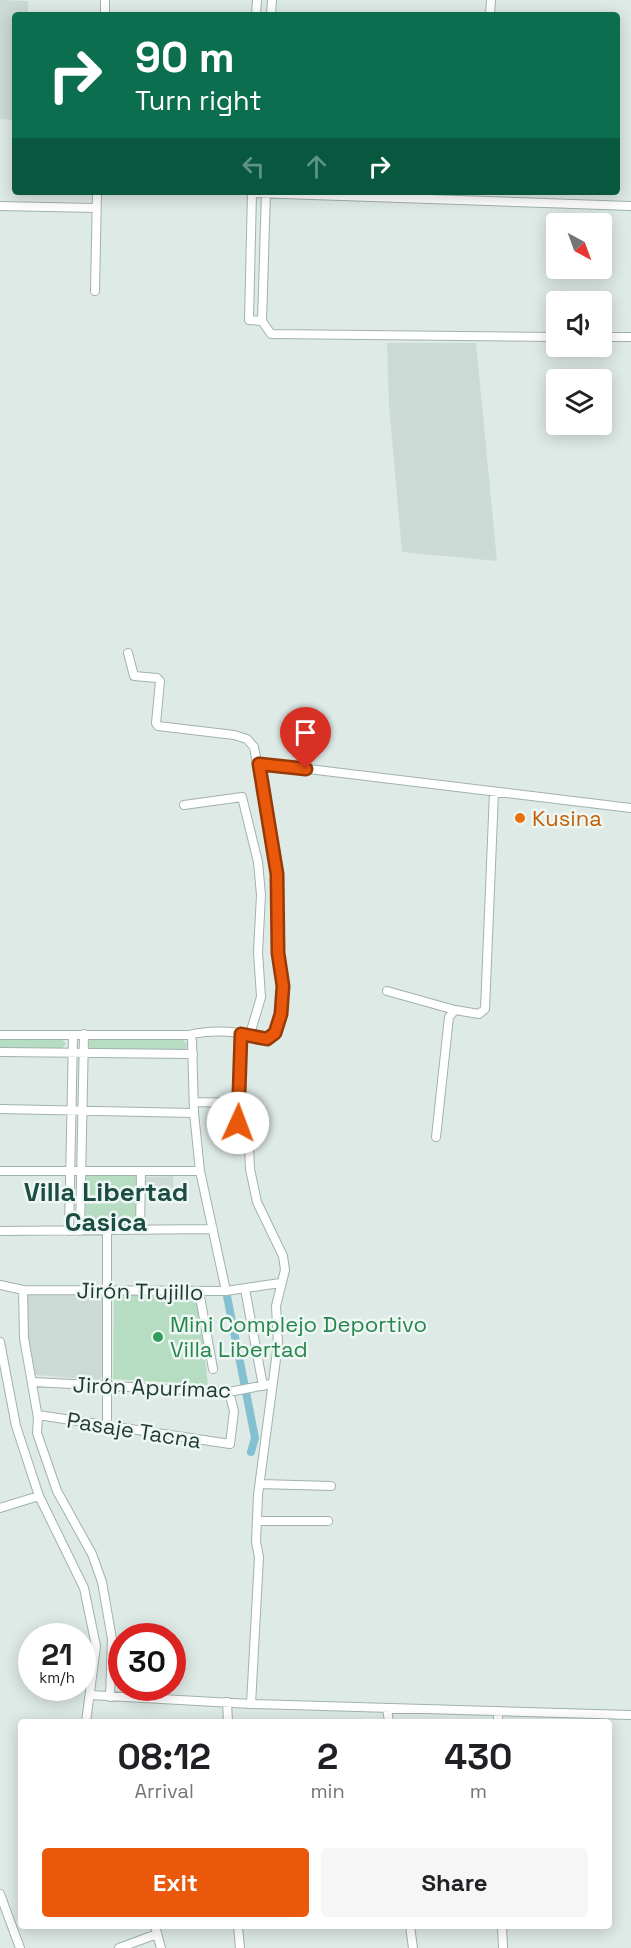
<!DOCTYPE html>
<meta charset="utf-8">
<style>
body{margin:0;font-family:"Space Grotesk",sans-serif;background:#f6f6f6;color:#202124;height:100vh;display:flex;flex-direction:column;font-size:22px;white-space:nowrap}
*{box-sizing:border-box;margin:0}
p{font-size:20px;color:#757577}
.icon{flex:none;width:33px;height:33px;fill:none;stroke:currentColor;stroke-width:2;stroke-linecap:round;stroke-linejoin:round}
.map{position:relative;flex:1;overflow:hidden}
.details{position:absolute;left:18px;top:1719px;width:594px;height:210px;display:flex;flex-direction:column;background:#fff;border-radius:6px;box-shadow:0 3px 15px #0003}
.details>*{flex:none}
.top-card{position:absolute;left:12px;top:12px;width:608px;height:183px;border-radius:6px;box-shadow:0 3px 15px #0003;background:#0b6e4f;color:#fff;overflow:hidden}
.needle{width:39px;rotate:139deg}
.tools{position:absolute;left:546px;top:213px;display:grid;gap:12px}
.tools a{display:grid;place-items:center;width:66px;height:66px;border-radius:6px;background:#fff;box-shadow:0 3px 15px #0003;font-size:30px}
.speed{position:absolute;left:18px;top:1623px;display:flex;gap:12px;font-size:30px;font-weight:700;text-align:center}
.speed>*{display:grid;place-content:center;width:78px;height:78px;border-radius:50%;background:#fff;box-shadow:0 3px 15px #0003;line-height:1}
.speed small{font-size:15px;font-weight:400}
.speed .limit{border:9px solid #d22;background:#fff;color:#111}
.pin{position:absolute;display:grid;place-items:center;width:51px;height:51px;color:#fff;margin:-62px -26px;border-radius:50% 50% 50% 0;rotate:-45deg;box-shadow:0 0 6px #0007}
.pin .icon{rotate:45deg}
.me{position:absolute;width:66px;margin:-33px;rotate:2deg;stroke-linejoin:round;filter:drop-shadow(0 0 4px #0008)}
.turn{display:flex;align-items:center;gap:21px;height:126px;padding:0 24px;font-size:27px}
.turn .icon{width:78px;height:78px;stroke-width:2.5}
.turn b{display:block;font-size:42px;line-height:51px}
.lanes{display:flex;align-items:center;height:57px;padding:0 24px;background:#0003;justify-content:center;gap:30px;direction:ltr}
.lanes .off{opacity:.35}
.eta{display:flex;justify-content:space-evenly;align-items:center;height:102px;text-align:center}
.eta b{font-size:36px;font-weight:700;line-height:42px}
.action{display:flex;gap:12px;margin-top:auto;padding:12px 24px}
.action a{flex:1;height:69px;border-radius:6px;background:#ea580c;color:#fff;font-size:24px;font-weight:700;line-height:69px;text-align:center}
.action a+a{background:#f6f6f6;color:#202124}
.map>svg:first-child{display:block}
.built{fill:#ccdad5}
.green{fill:#b6ddc2}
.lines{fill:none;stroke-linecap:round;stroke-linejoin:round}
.canal{stroke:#83c1d2;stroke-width:8}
.minor-casing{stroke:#a1b2ad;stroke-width:10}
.minor{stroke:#fff;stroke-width:8}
.route-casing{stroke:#983908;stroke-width:15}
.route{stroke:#ea580c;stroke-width:10}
.food-dot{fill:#e8710a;stroke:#eef7f3;stroke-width:2}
.leisure-dot{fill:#2e9e5b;stroke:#eef7f3;stroke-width:2}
.labels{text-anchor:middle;stroke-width:5;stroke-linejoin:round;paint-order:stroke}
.food-label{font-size:22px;fill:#c56008;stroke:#eef7f3;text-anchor:start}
.street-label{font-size:22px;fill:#1f3a35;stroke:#eef7f3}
.leisure-label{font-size:22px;fill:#27864d;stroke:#eef7f3;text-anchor:start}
.quarter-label{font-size:26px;font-weight:bold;fill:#1b4d43;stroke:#eef7f3}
</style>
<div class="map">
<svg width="631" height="1948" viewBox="0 0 631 1948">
<rect width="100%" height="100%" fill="#deeae6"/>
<!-- built -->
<path class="built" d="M0,0l28,1v14h-13v105l-15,-1z
M387,343h89l21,218 -95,-9 -13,-147z
M173,1176l1,15 -28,1v-15z
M29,1294h71l3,4 -1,78 -3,4 -64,-5 -7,-30 -1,-48z"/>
<!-- green -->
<path class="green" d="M0,1038h56l6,1 4,5 -5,5h-61z
M90,1039l93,1 5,5 -4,6 -92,-2 -4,-3z
M86,1175h52v51h-53z
M114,1294l84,2 10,89 -95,-6z"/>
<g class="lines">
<!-- canal -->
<path class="canal" d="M226,1291l29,147 -4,14"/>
<!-- minor casing -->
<g class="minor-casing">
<path id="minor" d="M105,15v-15
M256,15l1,-15
M271,15l1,-15
M490,15l1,-15
M252,192l-3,128 13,1
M266,192l-4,129 9,13 285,3
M252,193l379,13
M0,206l96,2
M95,291l2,-99
M602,337h29
M259,763l372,45
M184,805l58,-8 16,65 3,33 -3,57 3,45 -11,37
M387,991l68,19
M0,1035h189c25,-6 54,-3 78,4l8,-6 6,-19 2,-28 -5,-33 -1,-79 -23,-127 -7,-8 -13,-4 -76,-9 -2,-3 4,-42 -3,-3 -23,-2 -6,-23
M192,1041l2,72 6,58 26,120
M0,1052l193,2
M194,1102l45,1
M0,1109l194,4
M239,1123l2,-90
M248,1124l2,45 7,33 26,54 2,14 -9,36 2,38 -20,151 -2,47 3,15 -8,147
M436,1137l13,-120 6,-7 24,4 6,-5 9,-217
M0,1171h200
M107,1230v195
M140,1230l1,-58
M0,1231l213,-2
M69,1231l4,-196
M80,1231l4,-197
M0,1285l23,5 203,1 54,-8
M245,1289l18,97
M23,1290l1,48 14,80 -1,15 20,58 35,63 10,28 10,57 -2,58
M199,1291l14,78
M0,1342l16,84 23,70 45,92 12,58 -10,76
M33,1382l196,10 42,-8
M38,1415l192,29 4,-33 -5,-19
M260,1484l71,2
M0,1508l39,-12
M257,1521h71
M90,1695l161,9 380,11
M227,1702l1,20
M387,1708l2,14
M498,1711v11
M0,1894l20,54
M155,1926l6,22
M238,1926l2,22
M410,1926l3,22
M502,1926l1,22
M119,1948l38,-14"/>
</g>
<!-- minor -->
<use href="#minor" class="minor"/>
</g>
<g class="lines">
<!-- route casing -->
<g class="route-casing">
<path id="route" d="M238,1123l3,-89 26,5 8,-6 6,-19 2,-28 -5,-33 -1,-79 -18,-110 47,5"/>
</g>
<!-- route -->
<use href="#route" class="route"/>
</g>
<!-- markers -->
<circle class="food-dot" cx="520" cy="818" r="6"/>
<circle class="leisure-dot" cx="158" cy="1337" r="6"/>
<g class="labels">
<!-- food labels -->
<g class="food-label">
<text x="532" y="826">Kusina</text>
</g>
<!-- street labels -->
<g class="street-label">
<text transform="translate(140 1291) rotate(1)" y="8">Jirón Trujillo</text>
<text transform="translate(152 1387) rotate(2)" y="8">Jirón Apurímac</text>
<text transform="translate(134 1430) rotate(9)" y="8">Pasaje Tacna</text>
</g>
<!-- leisure labels -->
<g class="leisure-label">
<text x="170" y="1332">Mini Complejo Deportivo<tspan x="170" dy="25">Villa Libertad</tspan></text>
</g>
<!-- quarter labels -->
<g class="quarter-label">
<text x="106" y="1201">Villa Libertad<tspan x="106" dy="30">Casica</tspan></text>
</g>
</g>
</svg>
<div class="tools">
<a><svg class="needle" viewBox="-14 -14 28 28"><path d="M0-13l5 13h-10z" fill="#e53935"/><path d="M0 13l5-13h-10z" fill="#757577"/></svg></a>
<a><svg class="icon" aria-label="sound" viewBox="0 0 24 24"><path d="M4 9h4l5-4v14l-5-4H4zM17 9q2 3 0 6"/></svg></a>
<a><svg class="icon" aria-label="layers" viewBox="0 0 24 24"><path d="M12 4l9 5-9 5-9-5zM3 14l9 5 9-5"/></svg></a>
</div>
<div class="speed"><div>21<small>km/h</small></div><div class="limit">30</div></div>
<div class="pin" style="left:306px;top:769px;background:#d93025"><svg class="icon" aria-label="arrive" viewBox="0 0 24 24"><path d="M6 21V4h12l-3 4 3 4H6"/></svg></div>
<svg class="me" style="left:238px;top:1123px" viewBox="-20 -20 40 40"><circle r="19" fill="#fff"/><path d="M0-13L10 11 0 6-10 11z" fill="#ea580c"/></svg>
<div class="top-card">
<div class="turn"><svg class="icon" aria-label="right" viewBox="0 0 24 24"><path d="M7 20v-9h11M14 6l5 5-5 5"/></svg><div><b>90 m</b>Turn right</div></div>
<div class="lanes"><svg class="icon off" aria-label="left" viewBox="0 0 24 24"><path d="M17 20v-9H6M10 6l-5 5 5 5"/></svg><svg class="icon off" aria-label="ahead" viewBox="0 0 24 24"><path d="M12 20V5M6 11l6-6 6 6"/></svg><svg class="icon" aria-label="right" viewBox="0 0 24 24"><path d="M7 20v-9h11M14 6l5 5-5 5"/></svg></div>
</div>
<section class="details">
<div class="eta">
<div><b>08:12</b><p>Arrival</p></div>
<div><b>2</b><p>min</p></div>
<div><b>430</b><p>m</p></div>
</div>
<div class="action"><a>Exit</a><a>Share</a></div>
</section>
</div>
